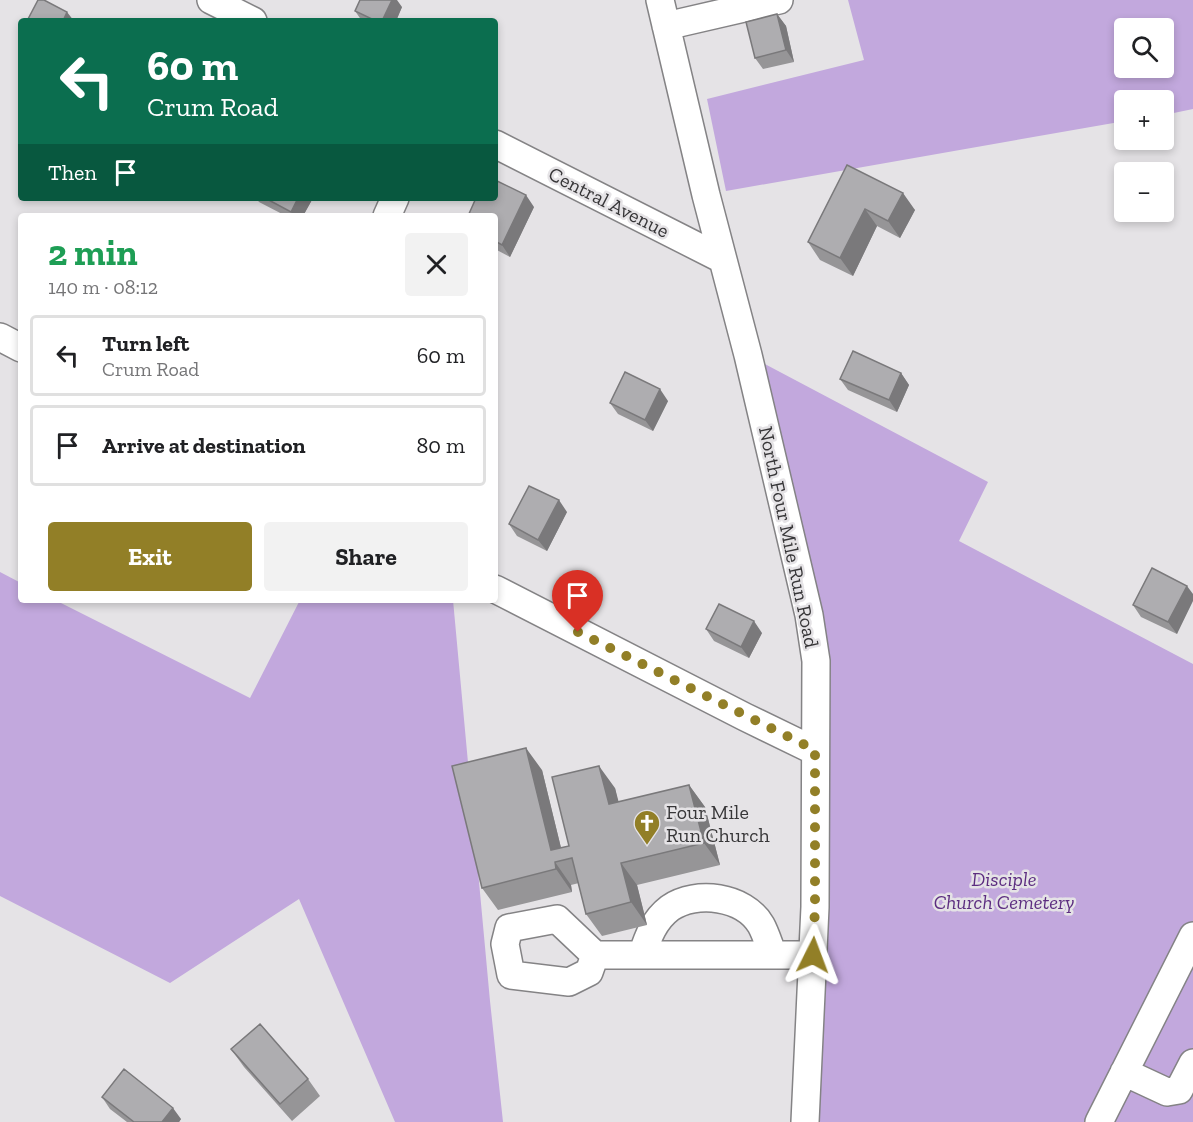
<!DOCTYPE html>
<meta charset="utf-8">
<style>
body{margin:0;font-family:"Zilla Slab",serif;background:#f2f2f2;color:#202124;height:100vh;display:flex;flex-direction:column;font-size:22px;white-space:nowrap}
*{box-sizing:border-box;margin:0}
p{font-size:20px;color:#757577}
.icon{flex:none;width:33px;height:33px;fill:none;stroke:currentColor;stroke-width:2;stroke-linecap:round;stroke-linejoin:round}
.map{position:relative;flex:1;overflow:hidden}
.details{position:absolute;left:18px;top:213px;width:480px;height:390px;display:flex;flex-direction:column;background:#fff;border-radius:6px;box-shadow:0 3px 9px #0003}
.details>*{flex:none}
.guide{position:absolute;left:18px;top:18px;width:480px;height:183px;border-radius:6px;box-shadow:0 3px 9px #0003;background:#0b6e4f;color:#fff;overflow:hidden}
.buttons{position:absolute;left:1114px;top:18px;display:grid;gap:12px}
.buttons a{display:grid;place-items:center;width:60px;height:60px;border-radius:6px;background:#fff;box-shadow:0 3px 9px #0003;font-size:30px}
.pin{position:absolute;display:grid;place-items:center;width:51px;height:51px;color:#fff;margin:-62px -26px;border-radius:50% 50% 50% 0;rotate:-45deg;box-shadow:0 0 6px #0007}
.pin .icon{rotate:45deg}
.me{position:absolute;width:66px;margin:-33px;rotate:3deg;stroke-linejoin:round;filter:drop-shadow(0 0 4px #0008)}
.turn{display:flex;align-items:center;gap:21px;height:126px;padding:0 30px;font-size:27px}
.turn .icon{width:78px;height:78px;stroke-width:2.5}
.turn b{display:block;font-size:42px;line-height:51px}
.then{display:flex;align-items:center;height:57px;padding:0 30px;background:#0003;gap:12px;font-size:22px}
.round{display:grid;place-items:center;flex:none;width:63px;height:63px;border-radius:6px;background:#f2f2f2}
.headline{display:flex;align-items:center;justify-content:space-between;height:102px;padding:0 30px}
h1{font-size:36px;font-weight:700;line-height:45px;color:#1e9e55}
.cta{display:flex;gap:12px;margin-top:auto;padding:12px 30px}
.cta a{flex:1;height:69px;border-radius:6px;background:#927f27;color:#fff;font-size:24px;font-weight:700;line-height:69px;text-align:center}
.cta a+a{background:#f2f2f2;color:#202124}
ul{padding:0;list-style:none}
li{display:flex;align-items:center;gap:18px;height:81px;margin:0 12px 9px;padding:0 18px;border:3px solid #e0e0e0;border-radius:6px}
li div{flex:1}
li b{display:block;font-size:22px}
li em{font-style:normal}
.map>svg:first-child{display:block}
.green{fill:#c2a8dd;fill-rule:evenodd}
.lines{fill:none;stroke-linecap:round;stroke-linejoin:round}
.minor-casing{stroke:#848385;stroke-width:30}
.minor{stroke:#fff;stroke-width:27}
.wall{fill:#969597}
.shaded-wall{fill:#7a797b}
.building{fill:#aeadb0;stroke:#7a797b;stroke-width:1.5}
.route{stroke:#927f27;stroke-width:10;stroke-dasharray:0 18}
.labels{text-anchor:middle;stroke-width:5;stroke-linejoin:round;paint-order:stroke}
.street-label{font-size:20px;fill:#373638;stroke:#e5e3e6}
.poi-label{font-size:20px;fill:#373638;stroke:#e5e3e6;text-anchor:start}
.park-label{font-size:20px;font-style:italic;fill:#5c2d80;stroke:#e5e3e6}
</style>
<div class="map">
<svg width="1193" height="1122" viewBox="0 0 1193 1122">
<rect width="100%" height="100%" fill="#e5e3e6"/>
<!-- green -->
<path class="green" d="M848,0h345v109l-29,6v-15h-39v21l-399,70 -19,-92 157,-39zM1125,28h39v40h-39z
M748,355l240,127 -29,59 234,123v458h-388l11,-461z
M0,572l21,11v17h34l195,98 50,-98h153l37,401 13,121h-108l-96,-223 -129,84 -170,-87z"/>
<g class="lines">
<!-- minor casing -->
<g class="minor-casing">
<path id="minor" d="M211,0l42,21
M660,0l46,195 42,160 61,260 7,46 -1,246 -10,215
M666,26l113,-26
M495,144l227,115
M387,216l8,-18
M0,337l21,11
M495,589l250,128 70,34
M595,955l-6,17 -20,10 -58,-7 -6,-31 4,-16 48,-9 38,36h218
M642,955c6,-18 12,-35 28,-47 26,-18 74,-12 91,17 5,9 8,20 12,30
M1124,1072l43,20 12,-2 14,-27
M1099,1122l94,-186"/>
</g>
<!-- minor -->
<use href="#minor" class="minor"/>
</g>
<!-- wall -->
<path class="wall" d="M402,7l-6,14h-34l-7,-10z
M777,14l9,12 8,36 -31,7 -8,-11z
M847,165l68,45 -15,28 -23,-12 -24,50 -33,-16 -12,-18z
M256,198h57l-10,18h-17l-27,-14z
M534,207l-24,50 -15,-8v-33z
M901,373l8,12 -12,27 -49,-22 -8,-11z
M668,401l-15,30 -35,-17 -8,-11z
M567,512l-20,39 -30,-15 -8,-12z
M1187,586l-10,48 -36,-17 -8,-12z
M706,629l56,4 -13,25 -35,-17z
M542,770l19,78 8,-2 46,-58 3,14 71,-17 16,22 15,58 -83,20 10,40 -45,11 -16,-22 -7,-31 -8,2 1,7 -74,18 -16,-22z
M231,1049l77,30 12,17 -28,25 -48,-54z
M102,1097l79,22 -2,3h-52l-17,-13z"/>
<!-- shaded-wall -->
<path class="shaded-wall" d="M392,0h5l5,7 -6,14h-14z
M67,12l7,9h-11z
M777,14l9,12 8,36 -8,-12z
M903,193l12,17 -15,28 -12,-17z
M526,195l8,12 -24,50 -8,-12z
M298,198h15l-10,18h-9l-3,-4z
M865,209l12,17 -24,50 -13,-18z
M901,373l8,12 -12,27 -8,-12z
M660,389l8,12 -15,30 -8,-11z
M559,500l8,12 -20,39 -9,-11z
M1187,586l6,8v7l-16,33 -9,-12z
M754,621l8,12 -13,25 -8,-11z
M526,748l16,22 22,90 -13,-10z
M599,766l16,22 10,38 -16,-22z
M689,785l16,22 15,58 -16,-22z
M555,862l16,23 1,7 -16,-23z
M621,863l16,22 10,40 -16,-23z
M173,1108l8,11 -2,3h-17z"/>
<!-- building -->
<path class="building" d="M38,0h6l23,12 -4,9h-36z
M360,0h32l-10,21h-6l-21,-10z
M777,14l9,36 -31,8 -9,-36z
M847,165l56,28 -15,28 -23,-12 -25,49 -32,-16z
M495,180l31,15 -24,50 -7,-4v-25h-27l8,-18h19z
M265,198h33l-7,14z
M853,351l48,22 -12,27 -49,-21z
M625,372l35,17 -15,31 -35,-17z
M529,486l30,14 -21,40 -29,-16z
M1152,568l35,18 -19,36 -35,-17z
M719,604l35,17 -13,26 -35,-18z
M526,748l25,102 18,-4 -17,-69 47,-11 10,38 80,-19 15,58 -83,20 10,39 -45,12 -14,-56 -17,4 1,7 -74,19 -30,-122z
M260,1024l48,55 -28,25 -49,-55z
M124,1069l49,39 -11,14h-28l-32,-25z"/>
<g class="lines">
<!-- route -->
<path class="route" d="M578,632l237,118v157l-2,48"/>
</g>
<!-- icons -->
<defs>
<g id="church-pin" transform="scale(1.35)"><path d="M0 17L-7.5 6A9.5 9.5 0 1 1 7.5 6Z" fill="#927f27" stroke="#e5e3e6"/><path d="M-1.2-6h2.4v3.5h3.3v2.4h-3.3V6h-2.4V-.1h-3.3v-2.4h3.3Z" fill="#fff"/></g>
</defs>
<g fill-rule="evenodd">
<use href="#church-pin" x="647" y="823"/>
</g>
<g class="labels">
<!-- street labels -->
<g class="street-label">
<text transform="translate(609 202) rotate(27)" y="7">Central Avenue</text>
<text transform="translate(789 537) rotate(78)" y="7">North Four Mile Run Road</text>
</g>
<!-- poi labels -->
<g class="poi-label">
<text x="666" y="819">Four Mile<tspan x="666" dy="23">Run Church</tspan></text>
</g>
<!-- park labels -->
<g class="park-label">
<text x="1004" y="886">Disciple<tspan x="1004" dy="23">Church Cemetery</tspan></text>
</g>
</g>
</svg>
<div class="buttons">
<a><svg class="icon" aria-label="search" viewBox="0 0 24 24"><circle cx="10" cy="10" r="6"/><path d="M15 15l6 6"/></svg></a>
<a>+</a>
<a>−</a>
</div>
<div class="pin" style="left:578px;top:632px;background:#d93025"><svg class="icon" aria-label="arrive" viewBox="0 0 24 24"><path d="M6 21V4h12l-3 4 3 4H6"/></svg></div>
<svg class="me" style="left:813px;top:955px" viewBox="-20 -20 40 40"><path d="M0-17L14 15 0 8-14 15z" fill="#927f27" stroke="#fff" stroke-width="4"/></svg>
<div class="guide">
<div class="turn"><svg class="icon" aria-label="left" viewBox="0 0 24 24"><path d="M17 20v-9H6M10 6l-5 5 5 5"/></svg><div><b>60 m</b>Crum Road</div></div>
<div class="then">Then<svg class="icon" aria-label="arrive" viewBox="0 0 24 24"><path d="M6 21V4h12l-3 4 3 4H6"/></svg></div>
</div>
<section class="details">
<div class="headline"><div><h1>2 min</h1><p>140 m · 08:12</p></div><a class="round"><svg class="icon" aria-label="close" viewBox="0 0 24 24"><path d="M6 6l12 12M18 6L6 18"/></svg></a></div>
<ul>
<li><svg class="icon" aria-label="left" viewBox="0 0 24 24"><path d="M17 20v-9H6M10 6l-5 5 5 5"/></svg><div><b>Turn left</b><p>Crum Road</p></div><em>60 m</em></li>
<li><svg class="icon" aria-label="arrive" viewBox="0 0 24 24"><path d="M6 21V4h12l-3 4 3 4H6"/></svg><div><b>Arrive at destination</b></div><em>80 m</em></li>
</ul>
<div class="cta"><a>Exit</a><a>Share</a></div>
</section>
</div>
